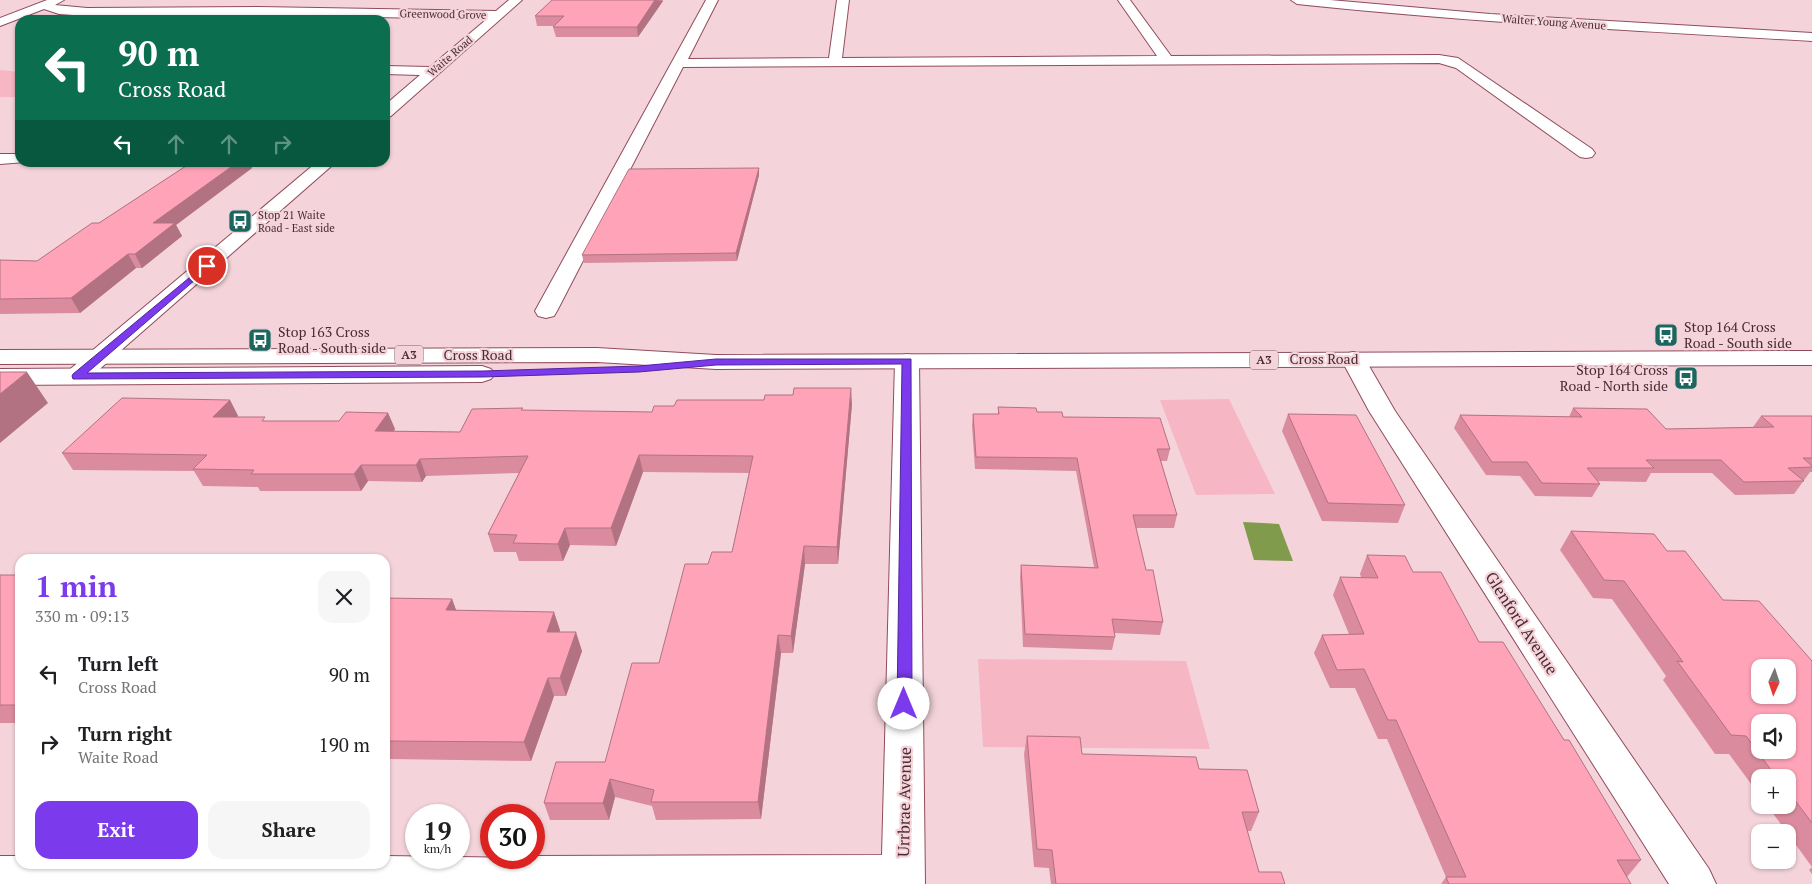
<!DOCTYPE html>
<meta charset="utf-8">
<style>
body{margin:0;font-family:"PT Serif",serif;background:#f6f6f6;color:#202124;height:100vh;display:flex;flex-direction:column;font-size:19px;white-space:nowrap}
*{box-sizing:border-box;margin:0}
p{font-size:16px;color:#757577}
.icon{flex:none;width:28px;height:28px;fill:none;stroke:currentColor;stroke-width:2;stroke-linecap:round;stroke-linejoin:round}
.map{position:relative;flex:1;overflow:hidden}
.details{position:absolute;left:15px;top:554px;width:375px;height:315px;display:flex;flex-direction:column;background:#fff;border-radius:15px;box-shadow:0 1px 4px #0004}
.details>*{flex:none}
.banner{position:absolute;left:15px;top:15px;width:375px;height:152px;border-radius:15px;box-shadow:0 1px 4px #0004;background:#0b6e4f;color:#fff;overflow:hidden}
.needle{width:32px;rotate:183deg}
.tools{position:absolute;left:1751px;top:659px;display:grid;gap:10px}
.tools a{display:grid;place-items:center;width:45px;height:45px;border-radius:10px;background:#fff;box-shadow:0 1px 4px #0004;font-size:25px}
.speed{position:absolute;left:405px;top:804px;display:flex;gap:10px;font-size:25px;font-weight:700;text-align:center}
.speed>*{display:grid;place-content:center;width:65px;height:65px;border-radius:50%;background:#fff;box-shadow:0 1px 4px #0004;line-height:1}
.speed small{font-size:12px;font-weight:400}
.speed .limit{border:8px solid #d22;background:#fff;color:#111}
.pin{position:absolute;display:grid;place-items:center;width:42px;height:42px;color:#fff;margin:-21px;border:2px solid #fff;border-radius:50%;box-shadow:0 1px 5px #0007}
.me{position:absolute;width:55px;margin:-28px;rotate:0deg;stroke-linejoin:round;filter:drop-shadow(0 0 4px #0008)}
.turn{display:flex;align-items:center;gap:18px;height:105px;padding:0 20px;font-size:22px}
.turn .icon{width:65px;height:65px;stroke-width:2.5}
.turn b{display:block;font-size:35px;line-height:42px}
.lanes{display:flex;align-items:center;height:48px;padding:0 20px;background:#0003;justify-content:center;gap:25px;direction:ltr}
.lanes .off{opacity:.35}
.round{display:grid;place-items:center;flex:none;width:52px;height:52px;border-radius:15px;background:#f6f6f6}
.summary{display:flex;align-items:center;justify-content:space-between;height:85px;padding:0 20px}
h1{font-size:30px;font-weight:800;line-height:38px;color:#7c3aed}
.button{display:flex;gap:10px;margin-top:auto;padding:10px 20px}
.button a{flex:1;height:58px;border-radius:15px;background:#7c3aed;color:#fff;font-size:20px;font-weight:800;line-height:58px;text-align:center}
.button a+a{background:#f6f6f6;color:#202124}
ul{padding:0;list-style:none}
li{display:flex;align-items:center;gap:15px;height:70px;padding:0 20px}
li div{flex:1}
li b{display:block;font-size:19px}
li em{font-style:normal}
.map>svg:first-child{display:block}
.green{fill:#f7b6c4}
.water{fill:#809b4c}
.lines{fill:none;stroke-linecap:round;stroke-linejoin:round}
.minor-casing{stroke:#904c5d;stroke-width:2}
.highway-casing{stroke:#904c5d;stroke-width:2}
.minor{fill:#fff;fill-rule:evenodd}
.highway{fill:#fff;fill-rule:evenodd}
.wall{fill:#da8c9e}
.shaded-wall{fill:#b27281}
.building{fill:#fea3b8;stroke:#b27281;fill-rule:evenodd}
.route{fill:#7c3aed;stroke:#51269a}
.labels{text-anchor:middle;stroke-width:4.5;stroke-linejoin:round;paint-order:stroke}
.far-street-label{font-size:11px;fill:#4a2b33;stroke:#f4d4da}
.far-poi-label{font-size:11px;fill:#4a2b33;stroke:#f4d4da;text-anchor:start}
.shield{fill:#f4d4da;stroke:#7d5e65;stroke-width:1}
.shield-label{font-size:12px;font-weight:bold;fill:#4a2b33}
.poi-label{font-size:14px;fill:#4a2b33;stroke:#f4d4da;text-anchor:start}
.street-label{font-size:14px;fill:#4a2b33;stroke:#f4d4da}
.near-street-label{font-size:16px;fill:#4a2b33;stroke:#f4d4da}
</style>
<div class="map">
<svg width="1812" height="884" viewBox="0 0 1812 884">
<rect width="100%" height="100%" fill="#f4d4da"/>
<!-- green -->
<path class="green" d="M0,70l20,2v25h-20z
M1229,399l46,95 -79,1 -36,-95z
M978,659l208,2 24,88 -227,-2z"/>
<!-- water -->
<path class="water" d="M1243,522l36,2 14,37 -39,-1z"/>
<g class="lines">
<!-- minor casing -->
<g class="minor-casing">
<path id="minor" d="M47,0h17l-9,5 32,3 172,-1 237,4 13,-11h13l-131,116 -6,2v-13l35,-30 -35,-1v-8l45,1 57,-48 -228,-4 -172,1 -28,-2 -15,-5 -44,17v-8z
M706,0h12l-30,59 141,-1 8,-58h12l-7,58 315,-2 -39,-56h12l41,56 268,-1 19,3 134,91 3,4 -3,4 -6,1 -6,-1 -124,-89 -17,-5 -756,4 -126,244 -3,5 -8,2 -8,-2 -3,-5z
M1291,0h39l160,14 322,19v8c-172,-10 -344,-19 -515,-37z
M0,154h20v8h6l-26,2z
M317,162h19l-250,219 -9,3 -9,-3 -4,-5 4,-5z
M1353,352l9,2 3,5 30,52 314,458 7,15h-47l-300,-473 -28,-52 3,-5z
M907,354l9,2 3,5 6,523h-925v-28h20v8h365v-8l149,2v-2l348,-1 13,-494 3,-5z"/>
</g>
<!-- highway casing -->
<g class="highway-casing">
<path id="highway" d="M597,348l119,7 1096,-4v14l-1096,4 -119,-7 -597,2v-14z
M482,366l9,3 4,5 -4,5 -9,3 -482,3v-16z"/>
</g>
<!-- minor -->
<use href="#minor" class="minor"/>
<!-- highway -->
<use href="#highway" class="highway"/>
</g>
<!-- wall -->
<path class="wall" d="M552,0h111v1l-25,36h-82l-3,-10 1,-1h-17l-2,-10z
M192,162h58l2,6 -76,57 6,11 -40,32h-6l-56,45 -80,1v-54l37,1 62,-38z
M759,168v7l-22,86 -153,2 -2,-8z
M230,400l8,16 -1,1 29,4h73l49,-8 7,16 -1,2 66,1 63,-21 129,1 22,-6 178,-2 -14,160h-33l-12,89h-12l-20,166 -105,1 -4,-14 -37,-9 -6,23h-59l-6,-17 61,-41 54,-99 49,-99 24,-12 17,-79 -106,-1 -27,74 -46,-1 -7,16h-44l-3,-9h-22l-6,-18 31,-61 -93,3 -4,6 -54,-1 -7,10h-101l-2,-4 -55,-1 -9,-15 -121,-1 -11,-17z
M998,407l39,5 26,5 107,32 -3,12h-6l16,54 -3,13h-38l10,42 17,52 -3,13 -46,-2 1,4 -3,13 -89,-3 -3,-69 1,-13 73,2 -18,-96 -101,-2 -3,-43 1,-12h25z
M1573,408l93,21 87,-2 8,-11h51v56h-2l-16,22 -59,1 -23,-22h-61l-5,9 -48,-1 2,3 -8,13 -57,-1 -15,-20 -34,-1 -32,-47 6,-13 109,2z
M1288,414l117,91 -7,18 -76,-2 -40,-90z
M1571,531l96,20 56,49 89,61v206l-45,-62h21v-27h-28v18l-31,-42h-14l-52,-74 3,-4 -54,-77 -19,-1 -33,-48z
M1367,555l46,17 66,70 85,98 77,120 -14,17 4,7h-190l5,-7 -59,-138h-9l-23,-51h-25l-16,-35 8,-18 27,-1 -16,-39 7,-18h21l-1,-3z
M0,575h20v148h-20z
M385,597l1,1 66,1 4,11 104,20v2l22,19 -16,45h-12l-23,65 -142,-2 -2,4h-2z
M1027,736l55,18 117,15 60,43 -8,19h-4l12,41 26,12h-234l-2,-16 -15,-1 -10,-113z
M1812,867v7l-3,-4z"/>
<!-- shaded-wall -->
<path class="shaded-wall" d="M655,0l8,1 -25,36 -1,-10z
M238,162h12l2,6 -76,57 6,11 -40,32 -7,-14 18,-31z
M759,168v7l-22,86 -1,-8z
M128,254l8,14 -56,45 -9,-15z
M27,372l21,31 -48,40v-49z
M851,388l1,16 -14,160 -1,-17z
M230,400l8,16 -16,18 -9,-17z
M388,413l7,16 -13,19 -7,-17z
M639,455l4,17 -27,74 -5,-18z
M420,459l6,17 -4,6 -6,-17z
M361,465l7,16 -7,10 -7,-17z
M565,528l5,17 -7,16 -5,-17z
M804,546l1,18 -12,89 -2,-17z
M452,599l7,19 -13,-8z
M554,612l6,18 -7,20 -6,-18z
M576,632l6,19 -16,45 -6,-18z
M778,635l3,18 -20,166 -3,-17z
M548,678l6,18 -23,65 -7,-19z
M385,751l4,8 -2,4 -2,-5z
M610,779l5,18 -6,23 -6,-17z"/>
<!-- building -->
<path class="building" d="M552,0h103l-18,27h-84l11,-11h-29z
M192,162h46l-85,61h22l-40,31h-7l-57,44 -71,1v-39l37,1 55,-38h7z
M759,168l-23,85 -154,2 47,-86z
M0,372h27l-27,22z
M794,388h57l-14,159 -33,-1 -13,90 -13,-1 -20,167h-107l3,-12 -44,-11 -7,24h-59l12,-41h49l27,-99h27l26,-99h23l4,-12h20l21,-96 -114,-1 -28,73h-46l-7,16 -45,-1 4,-8 -29,-1 40,-78 -108,3 -4,6h-55l-7,9h-103l3,-4 -61,-1 14,-14 -145,-2 60,-55 108,2 -17,17h52l-3,4h77l7,-9 42,1 -13,18 85,1 12,-23 51,-1 -2,2 131,2 2,-6h20l3,-6h87l1,-5h28z
M998,407l38,1 1,4h25l1,5 97,1 10,31h-13l20,66h-44l13,55h7l10,52 -51,-3 3,18 -90,-3 -4,-69 77,3 -21,-110 -101,-1 -3,-43h26z
M1573,408l74,1 19,20 108,-2 -13,-11h51v42h-9l9,8v1l-24,1 16,13 -60,1 -23,-22h-75l8,8h-67l13,16 -58,-1 -15,-21h-35l-32,-47 122,2z
M1288,414l68,1 49,90 -77,-2z
M1571,531l83,3 13,17h18l38,49 36,1 53,60v162l-24,-32v-13h-11l-31,-42 -15,-1 -54,-74 6,1 -59,-81 -20,-1zM1760,668h28v27h-28zM1760,722h28v28h-28z
M1367,555l38,1 8,16h28l38,70h24l61,98h5l72,120h-24l14,24h-182l-3,-7h20l-70,-157h-8l-24,-51 -27,1 -15,-35 42,-1 -24,-57 38,1z
M0,575h20v130h-20z
M385,598l67,1 -6,11 108,2 -7,20h29l-16,46h-12l-24,64 -139,-1z
M1027,736l53,1 2,17 114,3 3,12 48,1 12,42h-17l17,60h22l4,12h-229l-4,-34 -15,-1z"/>
<!-- route -->
<path class="route" d="M207,263l5,3 -2,1 -123,106 396,-2 156,-5 77,-7h195l1,345 -2,5 -6,2 -5,-2 -2,-5 5,-340 -186,1 -77,7 -156,5 -410,2 -1,-3 1,-2z"/>
<!-- icons -->
<defs>
<g id="bus-square" transform="scale(1.25)"><rect x="-9" y="-9" width="18" height="18" rx="4" fill="#1b665e" stroke="#f4d4da"/><path d="M-5-6H5V4H4V6H2V4H-2V6H-4V4H-5ZM-3.5-4V0h7V-4ZM-3.5 1.2v1.5H-2V1.2ZM2 1.2v1.5H3.5V1.2Z" fill="#fff"/></g>
</defs>
<g fill-rule="evenodd">
<use href="#bus-square" x="240" y="221"/>
<use href="#bus-square" x="1666" y="335"/>
<use href="#bus-square" x="260" y="340"/>
<use href="#bus-square" x="1686" y="378"/>
</g>
<g class="labels">
<!-- far-street labels -->
<g class="far-street-label">
<text transform="translate(443 14) rotate(1)" y="4">Greenwood Grove</text>
<text transform="translate(1554 22) rotate(4)" y="4">Walter Young Avenue</text>
<text transform="translate(450 56) rotate(-41)" y="4">Waite Road</text>
</g>
<!-- far-poi labels -->
<g class="far-poi-label">
<text x="258" y="219">Stop 21 Waite<tspan x="258" dy="13">Road - East side</tspan></text>
</g>
<!-- shield labels -->
<g class="shield">
<rect x="395" y="345.5" width="28" height="19" rx="4"/>
<rect x="1250" y="350.5" width="28" height="19" rx="4"/>
</g>
<g class="shield-label">
<text x="409" y="359">A3</text>
<text x="1264" y="364">A3</text>
</g>
<!-- poi labels -->
<g class="poi-label">
<text x="1684" y="332">Stop 164 Cross<tspan x="1684" dy="16">Road - South side</tspan></text>
<text x="278" y="337">Stop 163 Cross<tspan x="278" dy="16">Road - South side</tspan></text>
<text x="1668" y="375" text-anchor="end">Stop 164 Cross<tspan x="1668" dy="16">Road - North side</tspan></text>
</g>
<!-- street labels -->
<g class="street-label">
<text x="478" y="360">Cross Road</text>
<text x="1324" y="364">Cross Road</text>
</g>
<!-- near-street labels -->
<g class="near-street-label">
<text transform="translate(1522 623) rotate(57)" y="6">Glenford Avenue</text>
<text transform="translate(904 802) rotate(-89)" y="6">Urrbrae Avenue</text>
</g>
</g>
</svg>
<div class="tools">
<a><svg class="needle" viewBox="-14 -14 28 28"><path d="M0-13l5 13h-10z" fill="#e53935"/><path d="M0 13l5-13h-10z" fill="#757577"/></svg></a>
<a><svg class="icon" aria-label="sound" viewBox="0 0 24 24"><path d="M4 9h4l5-4v14l-5-4H4zM17 9q2 3 0 6"/></svg></a>
<a>+</a>
<a>−</a>
</div>
<div class="speed"><div>19<small>km/h</small></div><div class="limit">30</div></div>
<div class="pin" style="left:207px;top:266px;background:#d93025"><svg class="icon" aria-label="arrive" viewBox="0 0 24 24"><path d="M6 21V4h12l-3 4 3 4H6"/></svg></div>
<svg class="me" style="left:904px;top:704px" viewBox="-20 -20 40 40"><circle r="19" fill="#fff"/><path d="M0-13L10 11 0 6-10 11z" fill="#7c3aed"/></svg>
<div class="banner">
<div class="turn"><svg class="icon" aria-label="left" viewBox="0 0 24 24"><path d="M17 20v-9H6M10 6l-5 5 5 5"/></svg><div><b>90 m</b>Cross Road</div></div>
<div class="lanes"><svg class="icon" aria-label="left" viewBox="0 0 24 24"><path d="M17 20v-9H6M10 6l-5 5 5 5"/></svg><svg class="icon off" aria-label="ahead" viewBox="0 0 24 24"><path d="M12 20V5M6 11l6-6 6 6"/></svg><svg class="icon off" aria-label="ahead" viewBox="0 0 24 24"><path d="M12 20V5M6 11l6-6 6 6"/></svg><svg class="icon off" aria-label="right" viewBox="0 0 24 24"><path d="M7 20v-9h11M14 6l5 5-5 5"/></svg></div>
</div>
<section class="details">
<div class="summary"><div><h1>1 min</h1><p>330 m · 09:13</p></div><a class="round"><svg class="icon" aria-label="close" viewBox="0 0 24 24"><path d="M6 6l12 12M18 6L6 18"/></svg></a></div>
<ul>
<li><svg class="icon" aria-label="left" viewBox="0 0 24 24"><path d="M17 20v-9H6M10 6l-5 5 5 5"/></svg><div><b>Turn left</b><p>Cross Road</p></div><em>90 m</em></li>
<li><svg class="icon" aria-label="right" viewBox="0 0 24 24"><path d="M7 20v-9h11M14 6l5 5-5 5"/></svg><div><b>Turn right</b><p>Waite Road</p></div><em>190 m</em></li>
</ul>
<div class="button"><a>Exit</a><a>Share</a></div>
</section>
</div>
